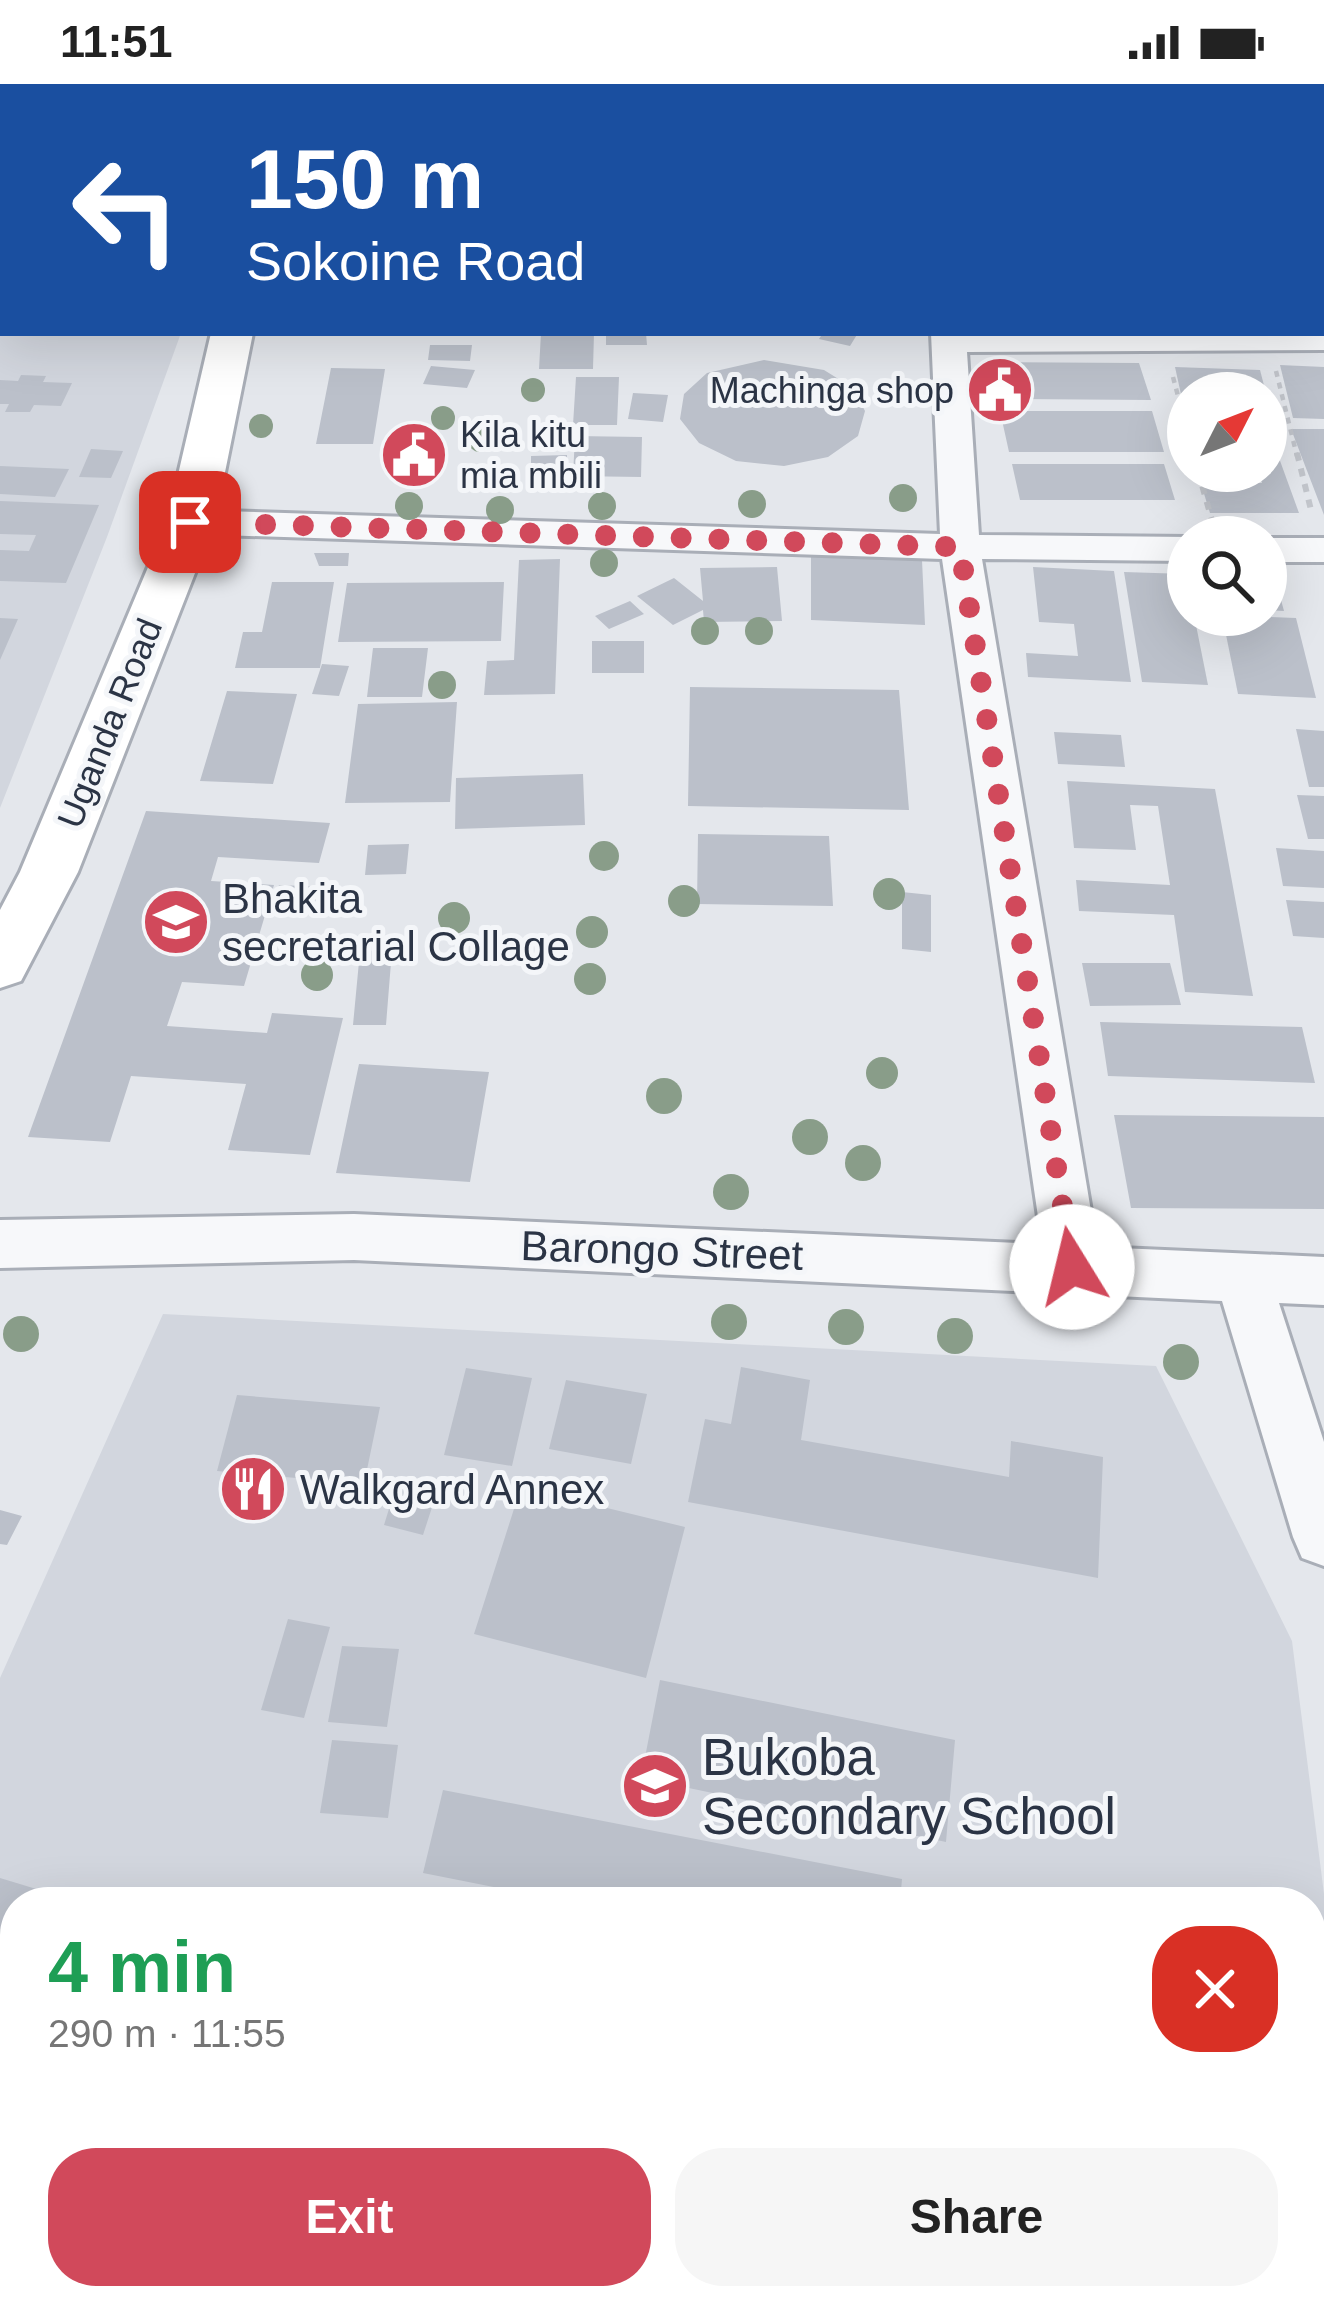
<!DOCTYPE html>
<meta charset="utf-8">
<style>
body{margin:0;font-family:Helvetica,sans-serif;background:#f6f6f6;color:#222;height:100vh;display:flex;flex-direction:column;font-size:45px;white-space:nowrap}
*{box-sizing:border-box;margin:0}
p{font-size:39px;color:#767676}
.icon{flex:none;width:66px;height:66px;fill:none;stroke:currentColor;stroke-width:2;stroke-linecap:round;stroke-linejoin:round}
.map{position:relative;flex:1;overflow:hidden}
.details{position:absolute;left:0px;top:1803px;width:1326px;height:423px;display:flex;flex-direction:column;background:#fff;border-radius:48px 48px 0 0;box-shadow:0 12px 48px #0002}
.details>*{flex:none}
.hud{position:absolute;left:0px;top:0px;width:1326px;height:252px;box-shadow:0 12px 48px #0002;background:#1a4fa0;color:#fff;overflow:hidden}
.needle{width:78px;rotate:48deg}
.tools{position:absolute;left:1167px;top:288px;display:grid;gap:24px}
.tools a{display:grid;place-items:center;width:120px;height:120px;border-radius:50%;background:#fff;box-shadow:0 12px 48px #0002;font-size:60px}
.pin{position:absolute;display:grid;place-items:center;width:102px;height:102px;color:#fff;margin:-51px;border-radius:24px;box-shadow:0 6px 18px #0006}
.me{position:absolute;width:132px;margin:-66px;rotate:351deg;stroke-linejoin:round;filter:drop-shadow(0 0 9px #0008)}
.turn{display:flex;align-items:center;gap:42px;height:252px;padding:0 48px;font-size:54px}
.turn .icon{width:156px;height:156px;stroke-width:2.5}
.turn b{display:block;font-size:84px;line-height:102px}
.round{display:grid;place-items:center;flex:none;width:126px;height:126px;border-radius:48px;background:#f6f6f6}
.summary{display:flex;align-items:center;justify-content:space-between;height:204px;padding:0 48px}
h1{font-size:72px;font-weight:700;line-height:90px;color:#1e9e55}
.primary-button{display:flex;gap:24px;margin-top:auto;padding:24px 48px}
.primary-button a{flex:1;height:138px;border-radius:48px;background:#d1495b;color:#fff;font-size:48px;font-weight:700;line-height:138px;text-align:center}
.primary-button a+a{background:#f6f6f6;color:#222}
.status{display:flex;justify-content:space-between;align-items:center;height:84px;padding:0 60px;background:#fff;direction:ltr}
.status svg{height:33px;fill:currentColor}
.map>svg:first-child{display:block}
.built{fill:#d2d6de}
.building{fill:#bbc0ca}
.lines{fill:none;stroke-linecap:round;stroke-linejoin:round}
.street-casing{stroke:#a9aeb7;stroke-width:6}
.secondary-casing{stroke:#a9aeb7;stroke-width:6}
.path-far1{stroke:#c2c5cb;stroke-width:4.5;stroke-dasharray:6 6;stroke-linecap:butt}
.path{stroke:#c2c5cb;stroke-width:6;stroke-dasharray:8 8;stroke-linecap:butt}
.street{fill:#f7f8fa;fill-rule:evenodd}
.secondary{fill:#fff;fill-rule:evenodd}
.tree{fill:#899d89}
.route{stroke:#d1495b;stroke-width:21;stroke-dasharray:0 37.8}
.labels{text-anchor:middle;stroke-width:10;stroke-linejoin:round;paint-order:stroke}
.far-poi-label{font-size:36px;fill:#2b3445;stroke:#f4f6f9;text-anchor:end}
.far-street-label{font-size:36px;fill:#2b3445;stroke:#f4f6f9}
.poi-label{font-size:42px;fill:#2b3445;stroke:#f4f6f9;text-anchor:start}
.street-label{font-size:42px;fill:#2b3445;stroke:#f4f6f9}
.near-poi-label{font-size:51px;fill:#2b3445;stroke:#f4f6f9;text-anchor:start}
</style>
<div class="status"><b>11:51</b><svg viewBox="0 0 49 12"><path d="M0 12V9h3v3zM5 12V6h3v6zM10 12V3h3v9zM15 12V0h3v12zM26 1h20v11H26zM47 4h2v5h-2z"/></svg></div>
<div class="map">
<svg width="1324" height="2224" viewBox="0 0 1324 2224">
<rect width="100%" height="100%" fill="#e4e7ec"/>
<!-- built -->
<path class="built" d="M0,125l3,124h178l-74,204 -107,271z
M163,1230l993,52 136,275 32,253v192l-13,11v-195h-1296v393h1076l-14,13h-1077v-630z"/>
<!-- building -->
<path class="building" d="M541,249h53l-1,36h-54z
M606,249h40l1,12h-41z
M823,249h35l-8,13 -31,-7z
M430,261h42l-2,16 -42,-1z
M764,276l60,10 29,18 12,23 -7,25 -30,21 -44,9 -48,-5 -37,-18 -19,-24 4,-25 23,-21z
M992,278l147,1 12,37 -151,-1z
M1280,281l44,2v52l-31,-1z
M431,282l44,4 -8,18 -44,-4z
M1175,283l85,3 6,23h-78l-2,24z
M331,284l54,1 -12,75h-57z
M21,291l25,1 -3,6 29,1 -11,23 -27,-1 -4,7h-25l4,-8h-9v-24l18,1z
M576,293h43l-2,48h-44z
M633,309l35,2 -5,27 -35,-3z
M1000,327h152l12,41h-155z
M1267,341l32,88h-89l-13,-42h34l4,12h27l-4,-12h8z
M1291,345h33v86z
M575,352l67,1 -1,40 -68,-1z
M91,365l32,2 -12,27 -32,-1z
M567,371v22l-36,1v-22z
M1012,380h152l11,36h-155z
M0,382l69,3 -14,28 -55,-3z
M0,417l99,4 -33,78 -66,-2v-31l29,1 7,-16 -36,-1z
M314,469h35l-1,13h-29z
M811,472l111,4 3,65 -114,-5z
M560,475l-5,135 -71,1 3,-34 27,-1 5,-100z
M777,483l5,54 -78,1 -1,-12 -30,15 -36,-29 37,-18 29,23 -3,-33z
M1033,483l81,4 17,111 -103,-5 -2,-24 52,3 -4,-32 -35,-2z
M1124,488l62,2 2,41h6l14,70 -66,-3z
M1266,490h8l10,37 -18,-1z
M272,498h62l-14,86h-85l8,-36h19z
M504,498l-3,59 -163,1 9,-59z
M630,517l14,13 -35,15 -14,-13z
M1222,531l74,3 20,80 -78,-4z
M0,534l18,1 -18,41z
M592,557h52v32h-52z
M373,564h55l-6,49h-55z
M322,580l27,2 -10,30 -27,-2z
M690,603l209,3 10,120 -221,-4z
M227,607l70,3 -24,90 -73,-3z
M457,618l-7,100 -105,1 13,-99z
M1296,645l28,2v56h-15z
M1054,648l67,3 4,32 -67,-3z
M583,690l2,51 -130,4 1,-51z
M1067,697l148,8 38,207 -68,-4 -11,-77 -95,-4 -3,-31 94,5 -12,-79 -28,-1 6,45 -62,-2z
M1297,711l27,1v43h-16z
M146,727l184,12 -11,40 -101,-6 -7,24 63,4 -30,101 -62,-4 -15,44 100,7 5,-20 71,5 -33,137 -82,-5 18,-66 -115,-8 -21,66 -82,-5z
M698,750l131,2 4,70 -136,-2z
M409,760l-3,30 -41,1 3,-30z
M1276,764l48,3v37l-41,-2z
M279,801l46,2 -7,26 -46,-3z
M902,808l29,3v57l-29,-3z
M1286,816l38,2v36l-31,-2z
M392,866l-6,75h-33l7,-74z
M1082,879h88l11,42 -91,1z
M1100,938l202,5 13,56 -207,-7z
M359,980l130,8 -19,110 -134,-9z
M1114,1031l210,2v92l-193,-1z
M741,1283l69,13 -9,60 208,37 2,-36 92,16 -5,121 -410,-76 17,-83 26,5z
M466,1284l66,10 -20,88 -68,-11z
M566,1296l81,14 -16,70 -82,-15z
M237,1311l143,12 -16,77 -147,-13z
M397,1399l40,9 -14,43 -39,-10z
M521,1403l164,40 -39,151 -172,-44z
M0,1426l22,6 -15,29 -7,-1z
M288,1535l42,8 -26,91 -43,-8z
M342,1562l57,3 -12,78 -59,-5z
M660,1596l295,60 -9,102 -305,-64z
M332,1656l66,5 -10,73 -68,-5z
M443,1706l459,89 -2,23h-330l-147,-29z
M0,1794l76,23 -61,1v264l-15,-5z"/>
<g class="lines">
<!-- street casing -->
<g class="street-casing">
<path id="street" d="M53,0h30l-31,3z
M1115,0h33l2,3h-33z
M0,16h3v18h-3z
M1323,94h1v20h-1z
M1324,244v22l-357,2 12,183 210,2 -1,24 -206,-2 115,688 227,10v48l-45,-2 45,139v124l-22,-8 -9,-21 -71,-236 -868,-41 -354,8v-48l354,-6 688,30 -100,-685 -751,-25 -14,-4 -6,-8 6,-8 14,-4 749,24 -9,-201h392z
M1266,454h58v24h-58z
M1324,2116v87l-13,6v-87z
M1176,2211h98l-5,13h-98z"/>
</g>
<!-- secondary casing -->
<g class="secondary-casing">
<path id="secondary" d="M817,0h39l2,3h-39z
M1139,0h43l-45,3z
M211,249h42l-38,189 -137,350 -57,109 -21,7v-78l20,-38 147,-350z"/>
</g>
<!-- path-far1 -->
<path class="path-far1" d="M1276,287l21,85
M1173,293l15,57"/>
<!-- path -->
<path class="path" d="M1297,369l15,61
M1198,387l15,53"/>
<!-- street -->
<use href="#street" class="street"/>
<!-- secondary -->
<use href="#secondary" class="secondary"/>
</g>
<!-- trees -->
<g class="tree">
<circle cx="533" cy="306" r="12"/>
<circle cx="443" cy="334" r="12"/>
<circle cx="261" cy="342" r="12"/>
<circle cx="480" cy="356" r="12"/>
<circle cx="903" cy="414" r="14"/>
<circle cx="752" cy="420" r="14"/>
<circle cx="409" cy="422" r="14"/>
<circle cx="602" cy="422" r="14"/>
<circle cx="500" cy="426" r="14"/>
<circle cx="604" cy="479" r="14"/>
<circle cx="705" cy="547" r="14"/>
<circle cx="759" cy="547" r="14"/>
<circle cx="442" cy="601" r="14"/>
<circle cx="604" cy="772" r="15"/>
<circle cx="889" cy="810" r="16"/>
<circle cx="684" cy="817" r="16"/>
<circle cx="454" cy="834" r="16"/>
<circle cx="592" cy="848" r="16"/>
<circle cx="317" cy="891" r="16"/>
<circle cx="590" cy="895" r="16"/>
<circle cx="882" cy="989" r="16"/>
<circle cx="664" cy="1012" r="18"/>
<circle cx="810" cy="1053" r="18"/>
<circle cx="863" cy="1079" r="18"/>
<circle cx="731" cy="1108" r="18"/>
<circle cx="729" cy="1238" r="18"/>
<circle cx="846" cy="1243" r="18"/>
<circle cx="21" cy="1250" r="18"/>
<circle cx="955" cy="1252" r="18"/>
<circle cx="1181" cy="1278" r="18"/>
</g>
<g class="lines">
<!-- route -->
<path class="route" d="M190,438l770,25 112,720"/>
</g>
<!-- icons -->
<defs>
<g id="civic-disc" transform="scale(3.45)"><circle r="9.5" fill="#d1495b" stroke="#f4f6f9"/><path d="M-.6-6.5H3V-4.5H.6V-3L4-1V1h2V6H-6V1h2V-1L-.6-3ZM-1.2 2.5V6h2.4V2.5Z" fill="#fff"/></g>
<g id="school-disc" transform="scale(3.45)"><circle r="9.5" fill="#d1495b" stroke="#f4f6f9"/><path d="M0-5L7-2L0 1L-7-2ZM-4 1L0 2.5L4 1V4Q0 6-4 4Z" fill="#fff"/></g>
<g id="restaurant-disc" transform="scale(3.45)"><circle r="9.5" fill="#d1495b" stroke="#f4f6f9"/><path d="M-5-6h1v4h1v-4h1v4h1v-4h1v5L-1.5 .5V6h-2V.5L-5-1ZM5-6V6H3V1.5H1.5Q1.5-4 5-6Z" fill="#fff"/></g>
</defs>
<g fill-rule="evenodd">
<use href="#civic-disc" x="1000" y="306"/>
<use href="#civic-disc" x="414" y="371"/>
<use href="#school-disc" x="176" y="838"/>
<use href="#restaurant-disc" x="253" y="1405"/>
<use href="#school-disc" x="655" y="1702"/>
</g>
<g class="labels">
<!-- far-poi labels -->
<g class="far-poi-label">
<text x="954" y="319">Machinga shop</text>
<text x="460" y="363" text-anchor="start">Kila kitu<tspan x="460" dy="41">mia mbili</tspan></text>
</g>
<!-- far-street labels -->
<g class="far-street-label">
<text transform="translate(109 639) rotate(-68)" y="13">Uganda Road</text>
</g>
<!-- poi labels -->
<g class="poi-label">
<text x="222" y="829">Bhakita<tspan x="222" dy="48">secretarial Collage</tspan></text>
<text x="300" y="1420">Walkgard Annex</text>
</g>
<!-- street labels -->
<g class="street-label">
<text transform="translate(662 1166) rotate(2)" y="15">Barongo Street</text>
</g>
<!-- near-poi labels -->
<g class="near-poi-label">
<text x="702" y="1691">Bukoba<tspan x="702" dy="59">Secondary School</tspan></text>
</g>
</g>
</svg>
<div class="tools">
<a><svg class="needle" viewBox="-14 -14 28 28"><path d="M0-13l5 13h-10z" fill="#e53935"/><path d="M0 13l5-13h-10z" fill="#767676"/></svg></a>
<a><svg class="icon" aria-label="search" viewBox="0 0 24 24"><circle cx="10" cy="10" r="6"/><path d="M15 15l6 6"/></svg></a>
</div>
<div class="pin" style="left:190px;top:438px;background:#d93025"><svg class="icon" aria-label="arrive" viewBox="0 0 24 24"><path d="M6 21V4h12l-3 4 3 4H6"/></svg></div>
<svg class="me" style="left:1072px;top:1183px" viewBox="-20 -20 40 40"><circle r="19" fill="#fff"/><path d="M0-13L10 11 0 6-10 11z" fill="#d1495b"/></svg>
<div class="hud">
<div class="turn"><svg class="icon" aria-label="left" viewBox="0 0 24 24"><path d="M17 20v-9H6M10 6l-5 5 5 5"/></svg><div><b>150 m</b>Sokoine Road</div></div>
</div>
<section class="details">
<div class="summary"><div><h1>4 min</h1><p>290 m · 11:55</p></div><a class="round" style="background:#d93025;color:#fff"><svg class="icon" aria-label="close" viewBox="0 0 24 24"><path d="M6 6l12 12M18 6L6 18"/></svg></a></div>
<div class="primary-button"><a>Exit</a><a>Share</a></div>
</section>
</div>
